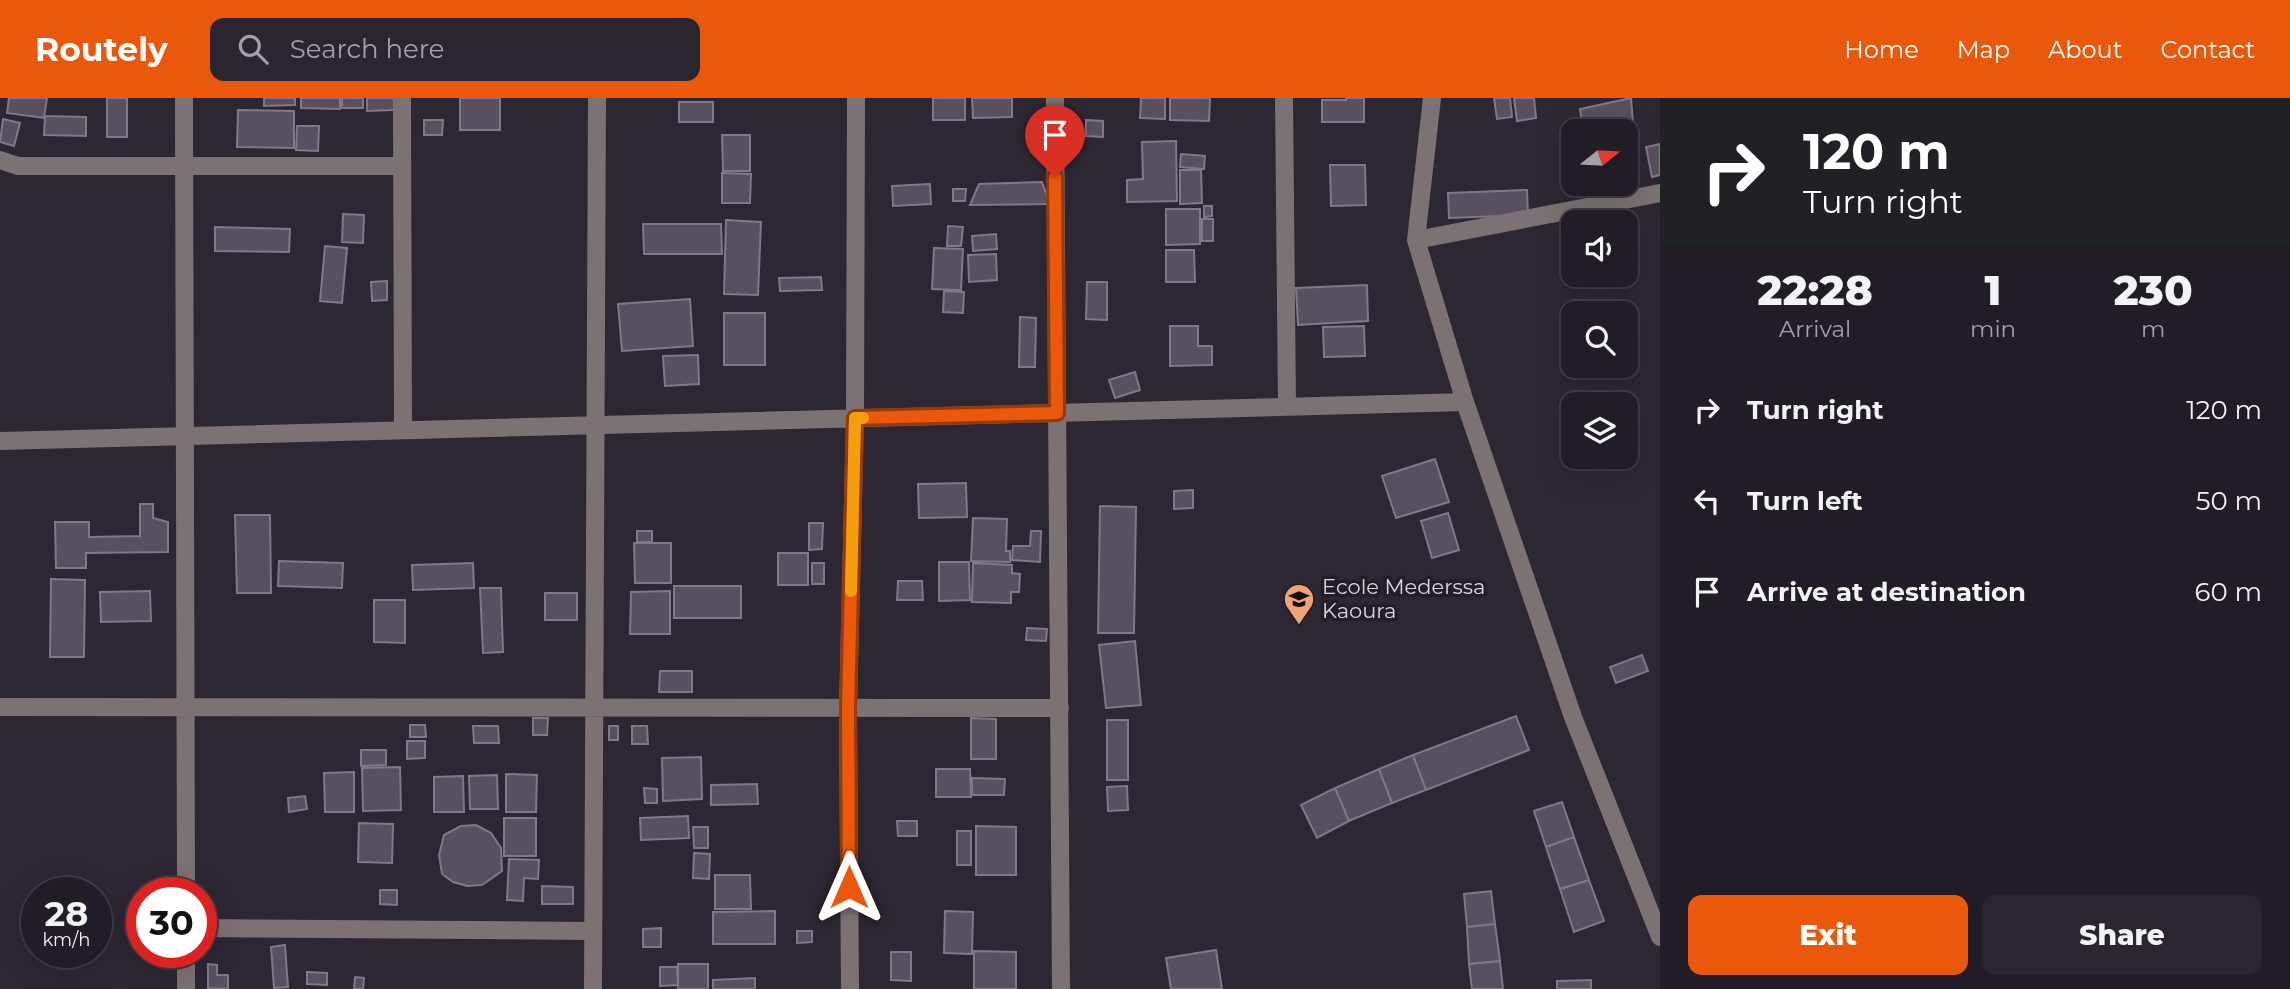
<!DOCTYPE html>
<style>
body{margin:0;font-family:Montserrat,sans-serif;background:#2a252e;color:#f1f3f6;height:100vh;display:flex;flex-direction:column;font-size:26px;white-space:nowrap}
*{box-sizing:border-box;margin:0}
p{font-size:23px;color:#a2a1a7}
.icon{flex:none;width:38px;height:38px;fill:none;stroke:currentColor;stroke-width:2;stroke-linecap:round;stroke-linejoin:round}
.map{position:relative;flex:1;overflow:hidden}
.side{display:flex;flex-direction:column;background:#221c26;width:630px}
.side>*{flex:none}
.hud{background:#202124;color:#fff;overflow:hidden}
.needle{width:46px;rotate:72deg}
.controls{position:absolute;left:1561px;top:21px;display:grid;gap:14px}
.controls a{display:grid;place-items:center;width:77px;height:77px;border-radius:14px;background:#221c26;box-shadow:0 7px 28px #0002,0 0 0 2px #3f3a43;font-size:35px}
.speed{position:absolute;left:21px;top:779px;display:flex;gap:14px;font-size:35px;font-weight:700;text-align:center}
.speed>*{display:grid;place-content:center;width:91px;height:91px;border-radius:50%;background:#221c26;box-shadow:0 7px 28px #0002,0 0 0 2px #3f3a43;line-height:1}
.speed small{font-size:18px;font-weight:400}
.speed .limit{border:10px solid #d22;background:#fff;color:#111}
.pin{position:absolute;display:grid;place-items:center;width:60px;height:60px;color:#fff;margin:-72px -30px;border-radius:50% 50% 50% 0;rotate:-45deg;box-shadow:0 0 7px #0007}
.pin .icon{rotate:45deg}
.me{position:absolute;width:77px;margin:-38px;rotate:0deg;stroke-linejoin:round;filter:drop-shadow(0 0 5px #0008)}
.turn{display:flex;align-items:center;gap:24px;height:147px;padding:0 28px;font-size:32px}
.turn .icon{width:91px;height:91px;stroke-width:2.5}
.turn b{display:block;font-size:49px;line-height:60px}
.eta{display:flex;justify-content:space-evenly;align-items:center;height:119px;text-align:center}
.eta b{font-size:42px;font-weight:800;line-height:49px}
.cta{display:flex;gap:14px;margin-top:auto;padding:14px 28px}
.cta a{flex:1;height:80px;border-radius:14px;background:#ea580c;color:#fff;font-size:28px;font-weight:800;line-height:80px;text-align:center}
.cta a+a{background:#2a252e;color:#f1f3f6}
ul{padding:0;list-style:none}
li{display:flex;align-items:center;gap:21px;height:91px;padding:0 28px}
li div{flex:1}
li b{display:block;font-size:26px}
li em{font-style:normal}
header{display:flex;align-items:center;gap:42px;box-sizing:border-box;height:98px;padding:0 35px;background:#ea580c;color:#fff}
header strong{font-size:33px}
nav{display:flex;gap:38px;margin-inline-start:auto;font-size:24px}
.search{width:490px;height:63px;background:#2a252e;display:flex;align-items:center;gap:18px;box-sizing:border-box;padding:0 24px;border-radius:14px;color:#a2a1a7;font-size:26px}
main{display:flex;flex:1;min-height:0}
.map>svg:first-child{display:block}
.building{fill:#58505f;stroke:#807788;stroke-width:2}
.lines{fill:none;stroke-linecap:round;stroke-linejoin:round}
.minor{stroke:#7c7274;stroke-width:18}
.route-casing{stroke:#983908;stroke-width:18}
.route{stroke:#ea580c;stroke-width:12}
.slow{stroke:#f59e0b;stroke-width:12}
.labels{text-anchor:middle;stroke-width:7;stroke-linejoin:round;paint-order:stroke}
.poi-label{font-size:21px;fill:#dad6df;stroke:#231c29;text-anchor:start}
</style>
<header>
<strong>Routely</strong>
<div class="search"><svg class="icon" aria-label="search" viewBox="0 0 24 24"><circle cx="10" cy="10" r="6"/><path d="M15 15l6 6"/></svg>Search here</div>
<nav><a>Home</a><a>Map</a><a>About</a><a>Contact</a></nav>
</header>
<main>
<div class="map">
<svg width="1660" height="891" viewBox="0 0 1660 891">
<rect width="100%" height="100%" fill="#2d2633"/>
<!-- building -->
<path class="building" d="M9,0h38l-3,20 -37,-5z
M107,0h20v39h-20z
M264,0h31v7l-31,1z
M301,0h39v11l-39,-1z
M342,0h21v10h-21z
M367,0h27v12l-27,1z
M460,0h40v32h-40z
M933,0h32v22h-32z
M972,0h40v19l-39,1z
M1141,0h24v21l-25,-1z
M1170,0h40l-1,23 -39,-1z
M1346,0h18v24h-42v-22h24z
M1494,0h16l2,19 -15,2z
M1514,0h20l2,20 -19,3z
M1631,0l3,37 -8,1v-5h-43l-3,-22z
M679,4h34v20h-34z
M238,12l56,1v37l-57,-1z
M45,18l41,1v19l-42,-1z
M3,21l17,4 -6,23 -14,-4z
M424,22h19l-1,15h-18z
M1086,22l17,1v16l-17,-1z
M297,28h22l-1,25 -22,-1z
M722,37h28v36h-27z
M1176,43l1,60 -50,1v-22l16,-1 -1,-37z
M1660,46v31l-8,2 -6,-30z
M1181,56l24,2 -1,13 -24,-2z
M1330,67h35l1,40 -35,1z
M1180,72h21l1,33 -22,1z
M722,75l29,1 -1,29h-28z
M1042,84l8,22 -80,1 9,-21z
M930,86l1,20 -38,2 -1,-20z
M1586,86h24l1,3 -23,5z
M953,91h13l-1,12h-12z
M1527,92l1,25 -79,3 -1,-25z
M1204,108h8v10l-8,1z
M1166,111h34v35l-34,1z
M343,116l21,1 -1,28 -21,-1z
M1202,121h11v22h-11z
M726,122l35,2 -3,73 -34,-1z
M643,126h78l1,30h-78z
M948,128l15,1 -2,19h-14z
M215,129l75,2 -1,23 -74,-1z
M996,136l1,15 -24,2 -1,-15z
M325,148l22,2 -5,55 -22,-2z
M934,150l29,1 -2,41 -29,-1z
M1166,152h28l1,32h-29z
M996,156l1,26 -28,2 -1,-27z
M821,179l1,13 -42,1 -1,-13z
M387,183v19l-15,1 -1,-19z
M1087,184h20v38l-21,-1z
M1367,187l1,36 -70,4 -2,-37z
M944,193l20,1 -1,21 -20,-1z
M690,201l3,47 -71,5 -4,-47z
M724,215h41v52h-41z
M1020,219l16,1 -1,49h-16z
M1170,228h28v20h14v19l-42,1z
M1364,228l1,30 -41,1 -1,-30z
M698,257l1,29 -34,2 -2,-30z
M1135,274l5,18 -25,8 -6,-18z
M1435,361l14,43 -53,16 -14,-42z
M966,385l1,34 -48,1 -1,-34z
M1193,392v18l-19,1v-18z
M140,406h13v14l15,4v30l-82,1v15h-30l-1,-46h34v15l51,-1z
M1100,408l36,1 -2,126h-36z
M1448,415l11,37 -27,8 -11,-37z
M235,417h35l1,78h-34z
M973,420l34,1 -1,32h4v11l-39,-1z
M809,425h14l-1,26 -13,1z
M637,433h15v11h-15z
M1031,433h10l-1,31 -28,-2 1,-14h17z
M634,445h37v40h-36z
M778,455h30v32h-30z
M279,463l64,2 -1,25 -64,-2z
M939,464h30l1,38 -31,1z
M473,465l1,25 -61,2 -1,-25z
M812,465h12v21h-12z
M973,465l39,2v8l8,1 -1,18h-8v11l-39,-1z
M51,481l34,1 -1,77h-34z
M898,483h24l1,19h-26z
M674,488h67v32h-67z
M480,490h21l2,64 -20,1z
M150,493l1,30 -50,1 -1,-30z
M670,493v43h-40l1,-42z
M545,495h32v27h-32z
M374,502h31v43l-31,-1z
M1027,530l20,1 -1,12 -20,-1z
M1135,543l6,64 -35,3 -7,-63z
M1642,557l6,16 -32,12 -6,-16z
M660,573h32v21h-33z
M1516,618l13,34 -103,40 -13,-35z
M533,620h15l-1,17h-14z
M971,620l25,1v40h-25z
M1107,622h21v60h-21z
M410,627h15l1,12h-16z
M473,628h25l1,17h-25z
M609,628h9v14h-9z
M632,628h15l1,18h-16z
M407,643h18v17l-18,1z
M361,652h25v15l-25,1z
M1413,657l13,35 -34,13 -13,-34z
M701,659l1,42 -39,2 -1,-43z
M400,669l1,43 -38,1 -1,-43z
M936,671h34l1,28h-35z
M1379,671l13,34 -43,18 -14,-33z
M354,674v40h-29l-1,-39z
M506,676l31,1 -1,37h-30z
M497,677l1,34h-28l-1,-33z
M463,678l1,36h-30v-35z
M972,680l33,1 -1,16h-32z
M757,686l1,20 -47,1v-20z
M1127,688l1,24 -20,1 -1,-24z
M644,690l13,1v14h-12z
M1335,690l14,33 -32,17 -16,-33z
M305,698l2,13 -18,3 -1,-14z
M1562,704l12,35 -28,10 -12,-36z
M688,718l1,22 -48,2 -1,-22z
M504,720h32v38h-32z
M897,723h20v15h-19z
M359,725l34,1 -1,39 -34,-1z
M476,727l15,8 10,15 1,23 -20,14 -15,1 -14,-4 -11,-8 -3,-19 5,-20 17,-9z
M976,728l40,1v48h-40z
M693,729h15v21h-14z
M957,733h14v34h-14z
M1574,739l15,43 -29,9 -14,-42z
M694,755l16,1 -1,25 -16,-1z
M509,761l30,1 -1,19 -14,-1 -1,23 -16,-1z
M715,777h35l1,34h-36z
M1589,782l15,41 -30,11 -14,-43z
M542,788l31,1v17h-31z
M380,792h17v15l-17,-1z
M1491,793l4,33 -28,3 -3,-33z
M775,813v33h-62v-32z
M945,813l28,1 -1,42 -28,-1z
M1495,826l5,37 -31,3 -2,-37z
M661,830v19h-18v-18z
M797,833h15v11l-15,1z
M285,847l3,42 -14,1 -3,-41z
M1216,852l6,39h-51l-5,-31z
M974,853l42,1v37h-42z
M891,854h20v29l-20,-1z
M1500,863l3,28h-31l-3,-25z
M208,866l9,1v10h11v14l-20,-1z
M678,866h30v25h-30z
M660,869h17l1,18 -18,1z
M307,874l20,1v12l-20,-1z
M355,879l9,1 -1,11h-9z
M755,880v11h-42v-9z
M1591,882v9h-34v-8z"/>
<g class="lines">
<!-- minor -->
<path class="minor" d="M184,0l2,794
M402,0l1,332
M1055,0l6,891
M1284,0l3,309
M1432,0l-16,142 49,162 108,315 87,220
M0,62l18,6h384
M1416,142l244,-47
M0,343l1465,-39
M0,609l1060,1
M201,830l392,3
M186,854v37
M593,891l4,-891
M850,891l-2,-280 7,-291 1,-320"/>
</g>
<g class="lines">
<!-- route casing -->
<g class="route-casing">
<path id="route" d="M849,789l-1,-178 7,-291 202,-5 -2,-236"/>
</g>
<!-- route -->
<use href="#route" class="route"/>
<!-- slow -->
<path class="slow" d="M851,493l4,-173h8"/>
</g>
<!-- icons -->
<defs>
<g id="school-pin" transform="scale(1.575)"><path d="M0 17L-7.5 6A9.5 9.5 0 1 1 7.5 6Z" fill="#efa376" stroke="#231c29"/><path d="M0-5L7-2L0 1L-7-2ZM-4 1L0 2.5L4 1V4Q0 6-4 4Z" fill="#111"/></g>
</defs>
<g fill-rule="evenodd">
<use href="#school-pin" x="1299" y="501"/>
</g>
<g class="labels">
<!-- poi labels -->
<g class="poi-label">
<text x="1322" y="496">Ecole Mederssa<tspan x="1322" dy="24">Kaoura</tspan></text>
</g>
</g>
</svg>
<div class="controls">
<a><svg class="needle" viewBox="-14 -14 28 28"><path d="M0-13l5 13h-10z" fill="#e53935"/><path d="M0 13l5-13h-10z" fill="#a2a1a7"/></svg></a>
<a><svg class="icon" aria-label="sound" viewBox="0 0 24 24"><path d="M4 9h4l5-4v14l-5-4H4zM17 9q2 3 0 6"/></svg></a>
<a><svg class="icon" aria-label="search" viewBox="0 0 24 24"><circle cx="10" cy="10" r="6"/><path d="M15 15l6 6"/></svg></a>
<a><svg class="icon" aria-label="layers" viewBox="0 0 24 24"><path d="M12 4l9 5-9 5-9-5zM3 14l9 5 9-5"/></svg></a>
</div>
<div class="speed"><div>28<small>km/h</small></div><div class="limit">30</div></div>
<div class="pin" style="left:1055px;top:79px;background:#d93025"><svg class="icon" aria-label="arrive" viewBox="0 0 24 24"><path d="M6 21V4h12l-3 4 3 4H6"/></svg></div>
<svg class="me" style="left:849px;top:789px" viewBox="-20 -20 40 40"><path d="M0-17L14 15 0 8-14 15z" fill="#ea580c" stroke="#fff" stroke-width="4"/></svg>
</div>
<section class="side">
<div class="hud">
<div class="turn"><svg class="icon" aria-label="right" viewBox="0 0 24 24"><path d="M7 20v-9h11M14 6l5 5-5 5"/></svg><div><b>120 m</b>Turn right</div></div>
</div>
<div class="eta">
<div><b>22:28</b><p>Arrival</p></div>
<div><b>1</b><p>min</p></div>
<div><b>230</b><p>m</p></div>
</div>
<ul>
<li><svg class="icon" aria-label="right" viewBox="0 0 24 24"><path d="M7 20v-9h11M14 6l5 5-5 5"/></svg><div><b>Turn right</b></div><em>120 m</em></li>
<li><svg class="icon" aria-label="left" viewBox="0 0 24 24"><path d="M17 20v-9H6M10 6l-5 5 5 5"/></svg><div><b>Turn left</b></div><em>50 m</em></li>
<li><svg class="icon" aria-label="arrive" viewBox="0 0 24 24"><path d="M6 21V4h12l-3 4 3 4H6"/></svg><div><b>Arrive at destination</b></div><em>60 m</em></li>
</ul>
<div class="cta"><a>Exit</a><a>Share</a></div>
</section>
</main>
